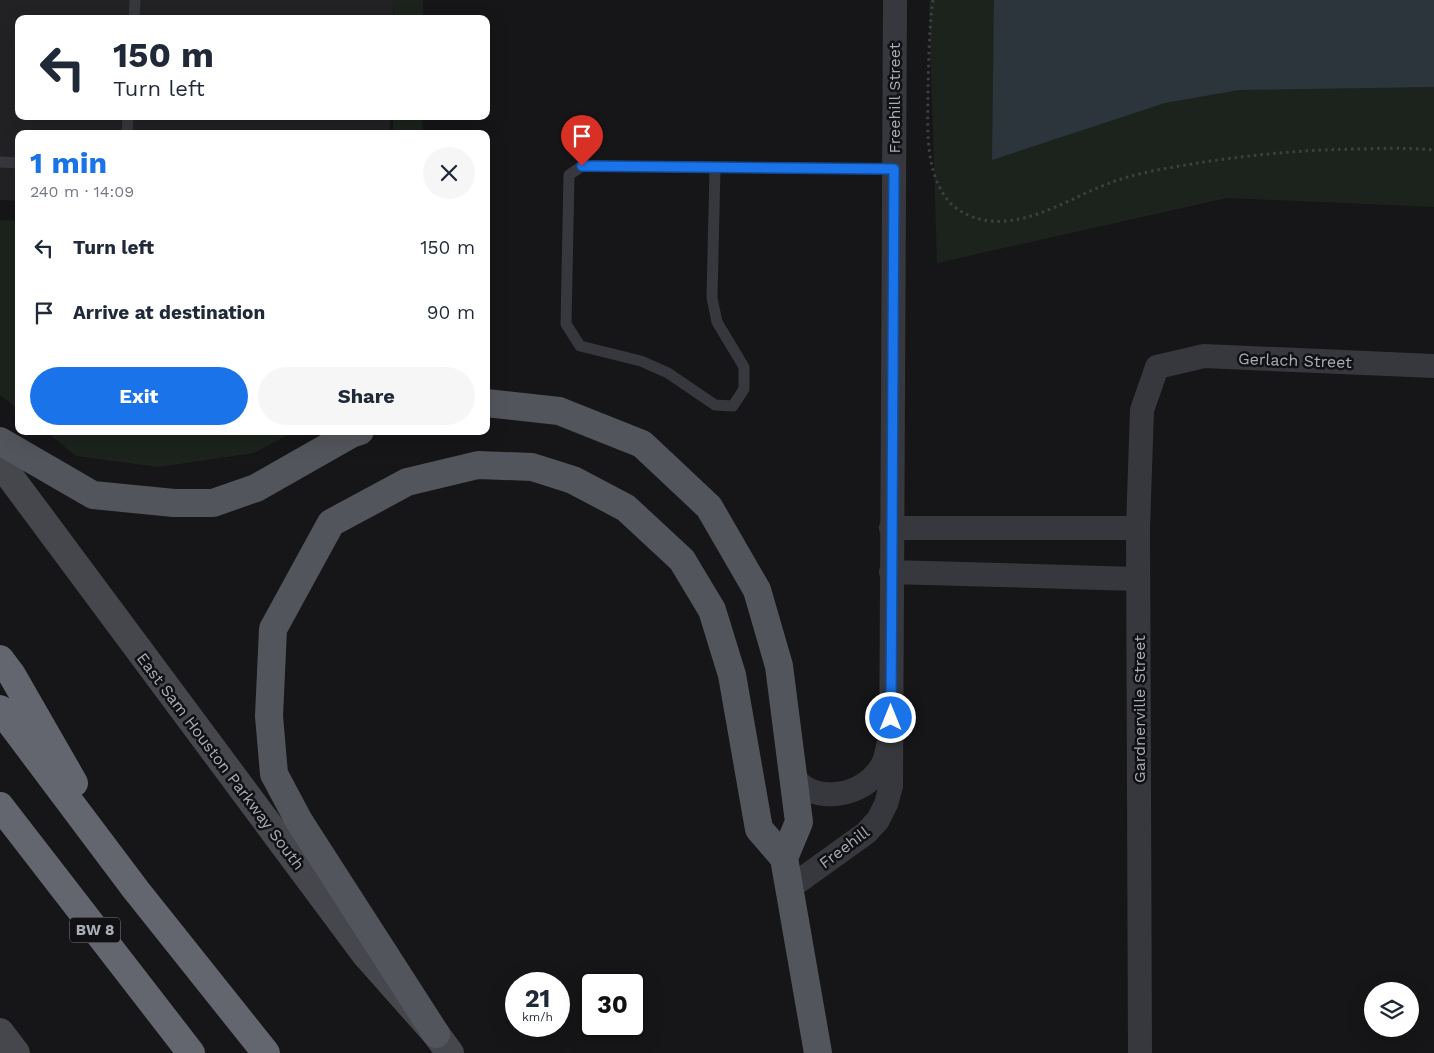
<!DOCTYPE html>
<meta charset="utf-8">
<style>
body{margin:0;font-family:"Work Sans",sans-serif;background:#f6f6f7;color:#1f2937;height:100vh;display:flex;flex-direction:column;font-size:19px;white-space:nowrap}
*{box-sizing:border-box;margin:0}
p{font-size:16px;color:#747a83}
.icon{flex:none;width:28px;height:28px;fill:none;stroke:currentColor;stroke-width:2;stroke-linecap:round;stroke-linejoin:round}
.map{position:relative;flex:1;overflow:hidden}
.side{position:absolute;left:15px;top:130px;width:475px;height:305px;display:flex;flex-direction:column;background:#fff;border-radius:10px;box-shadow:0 5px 20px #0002}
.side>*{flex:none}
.guide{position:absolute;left:15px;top:15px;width:475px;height:105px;border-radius:10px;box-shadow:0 5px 20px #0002;background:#fff;color:#1f2937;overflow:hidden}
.tools{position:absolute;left:1364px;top:982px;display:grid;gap:10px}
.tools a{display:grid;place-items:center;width:55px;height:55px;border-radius:50%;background:#fff;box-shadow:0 5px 20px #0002;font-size:25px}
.speed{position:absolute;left:505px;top:972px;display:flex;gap:10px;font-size:25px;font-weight:700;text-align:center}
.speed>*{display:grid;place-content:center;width:65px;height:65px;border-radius:50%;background:#fff;box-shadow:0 5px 20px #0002;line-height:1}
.speed small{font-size:12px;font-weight:400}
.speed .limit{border:2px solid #111;border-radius:8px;background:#fff;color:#111}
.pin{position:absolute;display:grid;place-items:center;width:42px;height:42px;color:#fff;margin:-51px -21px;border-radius:50% 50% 50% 0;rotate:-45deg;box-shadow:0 0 5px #0007}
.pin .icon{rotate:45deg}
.me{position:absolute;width:55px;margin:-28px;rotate:0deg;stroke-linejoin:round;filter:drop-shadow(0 0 4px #0008)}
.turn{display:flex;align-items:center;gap:18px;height:105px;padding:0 15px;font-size:22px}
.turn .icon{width:65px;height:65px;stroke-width:2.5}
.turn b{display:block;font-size:35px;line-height:42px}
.round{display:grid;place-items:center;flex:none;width:52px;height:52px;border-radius:26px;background:#f6f6f7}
.head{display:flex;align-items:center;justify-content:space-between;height:85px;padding:0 15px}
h1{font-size:30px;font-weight:700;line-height:38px;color:#1a73e8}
.cta{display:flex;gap:10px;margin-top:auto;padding:10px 15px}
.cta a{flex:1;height:58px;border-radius:30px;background:#1a73e8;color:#fff;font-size:20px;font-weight:700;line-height:58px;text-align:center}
.cta a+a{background:#f6f6f7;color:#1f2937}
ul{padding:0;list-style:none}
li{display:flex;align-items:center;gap:15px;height:65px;padding:0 15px}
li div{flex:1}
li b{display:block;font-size:19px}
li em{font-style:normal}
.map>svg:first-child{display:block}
.built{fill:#222225}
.green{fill:#1c231d}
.water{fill:#2c353c}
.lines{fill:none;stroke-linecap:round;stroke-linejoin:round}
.path{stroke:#3d3f44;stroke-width:3;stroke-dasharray:2.5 4;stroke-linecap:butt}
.lane{stroke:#37383d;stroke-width:11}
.street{stroke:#37383d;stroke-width:24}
.secondary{stroke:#45474d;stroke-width:28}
.primary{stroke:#53555c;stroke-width:28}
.highway{stroke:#63666e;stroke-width:28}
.route-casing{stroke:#114b97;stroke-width:12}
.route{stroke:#1a73e8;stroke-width:9}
.labels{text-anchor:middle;stroke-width:5;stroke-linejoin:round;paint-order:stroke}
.shield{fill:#111113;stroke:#7b7e86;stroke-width:1}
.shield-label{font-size:15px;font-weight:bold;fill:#a8adb8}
.street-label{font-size:16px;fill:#a8adb8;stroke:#111113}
</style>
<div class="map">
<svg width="1434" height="1053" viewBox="0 0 1434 1053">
<rect width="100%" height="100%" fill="#161618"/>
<!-- built -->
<path class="built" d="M0,0h394l-1,19h-374v97h371v18h-371v67l-19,-1z"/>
<!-- green -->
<path class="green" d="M394,0h29v19h-29z
M929,0h505v207l-207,-9 -290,65z
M393,116h29l1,18h-30z
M0,220l19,1v189l-19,-15z
M45,431h250l-41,22 -96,14 -82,-11z"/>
<!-- water -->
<path class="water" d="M994,0h440v87l-195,3 -74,13 -173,57z"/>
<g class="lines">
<!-- path -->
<path class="path" d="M933,0c-4,29 -4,58 -5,87 0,26 -2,53 4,79 3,14 12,34 24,42 51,36 110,-10 159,-27 29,-10 60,-14 89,-19 54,-8 107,-13 162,-13 23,-1 45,-1 68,1"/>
<!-- lane -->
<path class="lane" d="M134,19l1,-19
M127,134l1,-18
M0,162l19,1
M715,168l-3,130 5,24 27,45v22l-11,17 -18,-1 -47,-32 -27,-12 -61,-15 -14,-22 3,-149 13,-9 312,3"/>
<!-- street -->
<path class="street" d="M891,528h247
M891,572l247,7
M792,774c17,30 64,24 84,0 8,-9 10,-17 12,-28
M788,889l78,-56 12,-13 8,-16 5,-18 4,-786
M1140,1053l-2,-525 4,-118 15,-43 47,-11 230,10"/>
<!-- secondary -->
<path class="secondary" d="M0,463l365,491 71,80 14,19
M0,1032l16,21"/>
<!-- primary -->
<path class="primary" d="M486,403l73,8 83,33 67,63 48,83 22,76 20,156 -15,36
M0,441l93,54 81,8h39l43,-15 95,-54 9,-3
M436,1034l-137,-213 -25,-47 -5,-58 4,-87 58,-106 76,-41 71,-17 54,2 41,13 53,28 56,52 30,50 20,65 27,154 25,29 34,195"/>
<!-- highway -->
<path class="highway" d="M0,659l12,16 62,108
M0,709l136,181 130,163
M0,806l191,247"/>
</g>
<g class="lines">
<!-- route casing -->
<g class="route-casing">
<path id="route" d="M582,166l312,3 -3,549"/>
</g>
<!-- route -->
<use href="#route" class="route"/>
</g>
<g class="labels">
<!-- shield labels -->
<rect class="shield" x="70" y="917.5" width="50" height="25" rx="4"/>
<g class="shield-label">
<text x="95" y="935">BW 8</text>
</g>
<!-- street labels -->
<g class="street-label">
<text transform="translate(894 98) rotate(-90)" y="6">Freehill Street</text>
<text transform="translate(1295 360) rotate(2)" y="6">Gerlach Street</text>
<text transform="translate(1139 709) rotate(-90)" y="6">Gardnerville Street</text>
<text transform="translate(221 761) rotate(53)" y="6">East Sam Houston Parkway South</text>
<text transform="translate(844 847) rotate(-37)" y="6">Freehill</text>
</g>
</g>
</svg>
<div class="tools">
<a><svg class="icon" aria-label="layers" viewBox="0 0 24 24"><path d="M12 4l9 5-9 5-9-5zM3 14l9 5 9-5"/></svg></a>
</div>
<div class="speed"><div>21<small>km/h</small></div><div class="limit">30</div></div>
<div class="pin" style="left:582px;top:166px;background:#d93025"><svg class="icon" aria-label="arrive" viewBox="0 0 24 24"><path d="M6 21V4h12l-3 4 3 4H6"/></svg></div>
<svg class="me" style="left:891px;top:718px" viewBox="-20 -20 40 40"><circle r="17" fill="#1a73e8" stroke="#fff" stroke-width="3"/><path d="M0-11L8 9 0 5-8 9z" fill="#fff"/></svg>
<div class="guide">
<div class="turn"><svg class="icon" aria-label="left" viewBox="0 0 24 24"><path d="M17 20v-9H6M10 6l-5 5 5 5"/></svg><div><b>150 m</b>Turn left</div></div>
</div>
<section class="side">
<div class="head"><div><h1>1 min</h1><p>240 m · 14:09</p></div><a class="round"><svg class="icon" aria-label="close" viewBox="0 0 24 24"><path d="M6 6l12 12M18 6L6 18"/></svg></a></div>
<ul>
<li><svg class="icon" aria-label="left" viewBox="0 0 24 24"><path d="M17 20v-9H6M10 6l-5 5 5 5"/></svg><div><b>Turn left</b></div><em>150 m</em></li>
<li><svg class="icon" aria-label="arrive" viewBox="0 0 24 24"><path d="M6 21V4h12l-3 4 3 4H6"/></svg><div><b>Arrive at destination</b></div><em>90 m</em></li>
</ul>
<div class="cta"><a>Exit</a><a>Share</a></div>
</section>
</div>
